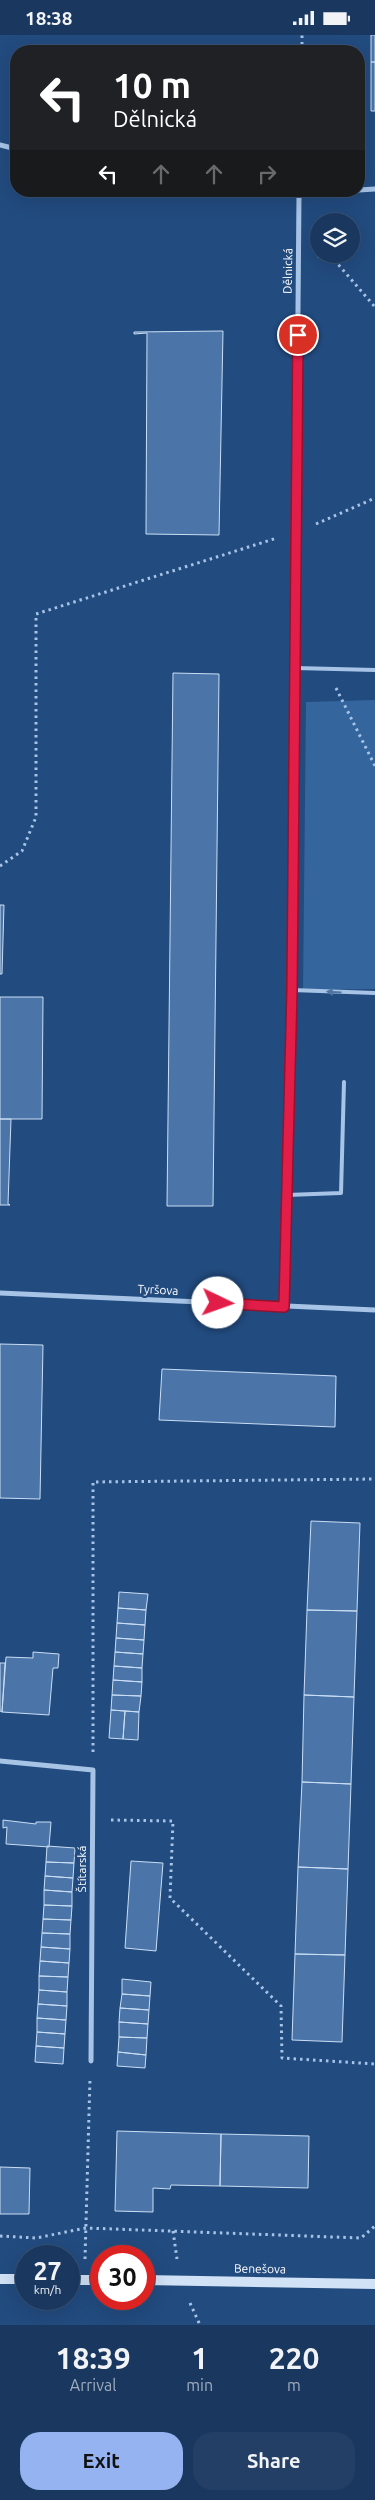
<!DOCTYPE html>
<meta charset="utf-8">
<style>
body{margin:0;font-family:Ubuntu,sans-serif;background:#233f65;color:#f1f3f6;height:100vh;display:flex;flex-direction:column;font-size:19px;white-space:nowrap}
*{box-sizing:border-box;margin:0}
p{font-size:16px;color:#9facbd}
.icon{flex:none;width:28px;height:28px;fill:none;stroke:currentColor;stroke-width:2;stroke-linecap:round;stroke-linejoin:round}
.map{position:relative;height:2290px;overflow:hidden}
.details{display:flex;flex-direction:column;background:#1a385f;flex:1}
.details>*{flex:none}
.guide{position:absolute;left:10px;top:10px;width:355px;height:152px;border-radius:20px;box-shadow:0 5px 20px #0002,0 0 0 1px #385274;background:#202124;color:#fff;overflow:hidden}
.tools{position:absolute;left:310px;top:178px;display:grid;gap:10px}
.tools a{display:grid;place-items:center;width:50px;height:50px;border-radius:50%;background:#1a385f;box-shadow:0 5px 20px #0002,0 0 0 1px #385274;font-size:25px}
.speed{position:absolute;left:15px;top:2210px;display:flex;gap:10px;font-size:25px;font-weight:700;text-align:center}
.speed>*{display:grid;place-content:center;width:65px;height:65px;border-radius:50%;background:#1a385f;box-shadow:0 5px 20px #0002,0 0 0 1px #385274;line-height:1}
.speed small{font-size:12px;font-weight:400}
.speed .limit{border:8px solid #d22;background:#fff;color:#111}
.pin{position:absolute;display:grid;place-items:center;width:42px;height:42px;color:#fff;margin:-21px;border:2px solid #fff;border-radius:50%;box-shadow:0 1px 5px #0007}
.me{position:absolute;width:55px;margin:-28px;rotate:93deg;stroke-linejoin:round;filter:drop-shadow(0 0 4px #0008)}
.turn{display:flex;align-items:center;gap:18px;height:105px;padding:0 20px;font-size:22px}
.turn .icon{width:65px;height:65px;stroke-width:2.5}
.turn b{display:block;font-size:35px;line-height:42px}
.lanes{display:flex;align-items:center;height:48px;padding:0 20px;background:#0003;justify-content:center;gap:25px;direction:ltr}
.lanes .off{opacity:.35}
.eta{display:flex;justify-content:space-evenly;align-items:center;height:85px;text-align:center}
.eta b{font-size:30px;font-weight:700;line-height:35px}
.primary-button{display:flex;gap:10px;margin-top:auto;padding:10px 20px}
.primary-button a{flex:1;height:58px;border-radius:20px;background:#95b2f1;color:#111;font-size:20px;font-weight:700;line-height:58px;text-align:center}
.primary-button a+a{background:#233f65;color:#f1f3f6}
.status{display:flex;justify-content:space-between;align-items:center;height:35px;padding:0 25px;background:#1a385f;direction:ltr}
.status svg{height:14px;fill:currentColor}
.map>svg:first-child{display:block}
.green{fill:#35659d}
.building{fill:#4b75a8;stroke:#cadef5}
.lines{fill:none;stroke-linecap:round;stroke-linejoin:round}
.path{stroke:#a7c4e7;stroke-width:3;stroke-dasharray:2.5 4;stroke-linecap:butt}
.lane{stroke:#a7c4e7;stroke-width:4}
.street{stroke:#a7c4e7;stroke-width:5}
.secondary{stroke:#d1e1f6;stroke-width:10}
.oneway{fill:#5175a3}
.route-casing{stroke:#92132f;stroke-width:12}
.route{stroke:#e11d48;stroke-width:9}
.labels{text-anchor:middle;stroke-width:5;stroke-linejoin:round;paint-order:stroke}
.street-label{font-size:12px;fill:#fff;stroke:#224b7f}
</style>
<div class="status"><b>18:38</b><svg viewBox="0 0 49 12"><path d="M0 12V9h3v3zM5 12V6h3v6zM10 12V3h3v9zM15 12V0h3v12zM26 1h20v11H26zM47 4h2v5h-2z"/></svg></div>
<div class="map">
<svg width="375" height="2290" viewBox="0 0 375 2290">
<rect width="100%" height="100%" fill="#224b7f"/>
<!-- green -->
<path class="green" d="M375,665v289l-72,1 3,-288z"/>
<!-- building -->
<path class="building" d="M371,0h4v27h-4z
M371,27h4v49h-4z
M223,296l-4,204 -73,-1 1,-201 -13,1v-2z
M173,638l46,1 -6,532h-46z
M0,870h4l-2,69h-2z
M0,962h43l-1,122h-42z
M0,1084h11l-3,85 2,1h-10z
M0,1309l43,1 -3,154 -40,-1z
M162,1334l174,7 -1,51 -176,-7z
M311,1486l49,2 -3,88 -50,-1z
M119,1557l29,2 -2,16 -28,-2z
M118,1573l28,2 -1,15 -28,-2z
M307,1575l50,1 -3,86 -50,-2z
M117,1588l28,2 -1,15 -28,-2z
M116,1603l28,2 -1,14 -28,-2z
M33,1617l26,2 -1,14h-5l-4,47 -47,-3 4,-55 27,1z
M115,1617l28,2 -1,14 -28,-2z
M0,1628h5l-3,49 -2,-1z
M114,1631l28,2v14l-29,-2z
M113,1645l29,2 -1,14 -29,-1z
M112,1660l29,1 -2,16 -28,-2z
M304,1660l50,2 -3,87 -49,-2z
M111,1675l14,1 -2,28 -14,-1z
M125,1676l14,1 -1,28 -15,-1z
M302,1747l49,2 -3,85 -50,-2z
M3,1785l33,4v-2h15l-2,25 -43,-3 1,-17 -4,1z
M47,1811l28,2 -1,15 -28,-1z
M131,1826l32,2 -7,88 -31,-3z
M46,1827l28,1 -1,15 -28,-2z
M298,1832l50,2 -3,86 -50,-1z
M45,1841l28,2 -1,14 -28,-2z
M44,1855l28,2v14l-28,-1z
M44,1870l28,1 -1,14 -28,-1z
M43,1884l28,1 -1,14 -28,-1z
M42,1898l28,1v15l-29,-2z
M41,1912l29,2 -1,14 -29,-2z
M295,1919l50,1 -3,87 -50,-2z
M40,1926l29,2 -1,14 -29,-1z
M39,1941l29,1 -1,15 -28,-2z
M122,1944l29,3 -1,14 -28,-2z
M39,1955l28,2v14l-29,-2z
M122,1959l28,2 -1,14 -29,-2z
M38,1969l29,2 -1,14 -29,-2z
M120,1973l29,2 -1,14 -29,-2z
M37,1983l29,2 -1,14 -28,-2z
M119,1987l29,2 -1,14 -28,-1z
M37,1997l28,2 -1,14 -28,-2z
M119,2002l28,1 -1,17 -28,-3z
M36,2011l28,2 -1,16 -28,-2z
M118,2017l28,3 -1,13 -28,-2z
M117,2096l104,3 -1,52 -49,-1 -1,4 -17,-1v24l-38,-1z
M221,2099l88,2 -1,52 -88,-2z
M0,2132l30,1 -1,46h-29z"/>
<g class="lines">
<!-- path -->
<path class="path" d="M302,16v-16
M317,221l13,-1 45,52
M316,489l59,-26
M336,653l39,78
M0,831l22,-15 14,-34v-203l241,-76
M93,1717v-270l282,-3
M111,1785l62,1 -3,77 111,108 1,52 93,6
M173,2196l4,28
M0,2201l36,2 50,-10 275,10 14,-12
M85,2224l5,-181
M190,2268l10,22"/>
<!-- lane -->
<path class="lane" d="M295,633l80,2
M292,955l83,3
M287,1160l54,-2 3,-111"/>
<!-- street -->
<path class="street" d="M0,110l16,4
M359,155l16,-1
M253,156l46,4 46,-4
M0,1258l375,17
M284,1272l8,-317 7,-795
M0,1726l93,9 -2,291"/>
<!-- secondary -->
<path class="secondary" d="M0,2244h26
M69,2245h32
M144,2245l231,4"/>
</g>
<!-- one-way arrows -->
<defs><path id="oneway-solid" d="M-6-.8H1V-3.2L6.5 0L1 3.2V.8H-6Z" transform="scale(1.25)"/></defs>
<use class="oneway" href="#oneway-solid" transform="translate(334 957) rotate(-177)"/>
<g class="lines">
<!-- route casing -->
<g class="route-casing">
<path id="route" d="M218,1268l66,4 8,-317 6,-655"/>
</g>
<!-- route -->
<use href="#route" class="route"/>
</g>
<g class="labels">
<!-- street labels -->
<g class="street-label">
<text transform="translate(288 236) rotate(-89)" y="4">Dělnická</text>
<text transform="translate(158 1255) rotate(3)" y="4">Tyršova</text>
<text transform="translate(82 1834) rotate(-90)" y="4">Štítarská</text>
<text transform="translate(260 2234) rotate(1)" y="4">Benešova</text>
</g>
</g>
</svg>
<div class="tools">
<a><svg class="icon" aria-label="layers" viewBox="0 0 24 24"><path d="M12 4l9 5-9 5-9-5zM3 14l9 5 9-5"/></svg></a>
</div>
<div class="speed"><div>27<small>km/h</small></div><div class="limit">30</div></div>
<div class="pin" style="left:298px;top:300px;background:#d93025"><svg class="icon" aria-label="arrive" viewBox="0 0 24 24"><path d="M6 21V4h12l-3 4 3 4H6"/></svg></div>
<svg class="me" style="left:218px;top:1268px" viewBox="-20 -20 40 40"><circle r="19" fill="#fff"/><path d="M0-13L10 11 0 6-10 11z" fill="#e11d48"/></svg>
<div class="guide">
<div class="turn"><svg class="icon" aria-label="left" viewBox="0 0 24 24"><path d="M17 20v-9H6M10 6l-5 5 5 5"/></svg><div><b>10 m</b>Dělnická</div></div>
<div class="lanes"><svg class="icon" aria-label="left" viewBox="0 0 24 24"><path d="M17 20v-9H6M10 6l-5 5 5 5"/></svg><svg class="icon off" aria-label="ahead" viewBox="0 0 24 24"><path d="M12 20V5M6 11l6-6 6 6"/></svg><svg class="icon off" aria-label="ahead" viewBox="0 0 24 24"><path d="M12 20V5M6 11l6-6 6 6"/></svg><svg class="icon off" aria-label="right" viewBox="0 0 24 24"><path d="M7 20v-9h11M14 6l5 5-5 5"/></svg></div>
</div>
</div>
<section class="details">
<div class="eta">
<div><b>18:39</b><p>Arrival</p></div>
<div><b>1</b><p>min</p></div>
<div><b>220</b><p>m</p></div>
</div>
<div class="primary-button"><a>Exit</a><a>Share</a></div>
</section>
